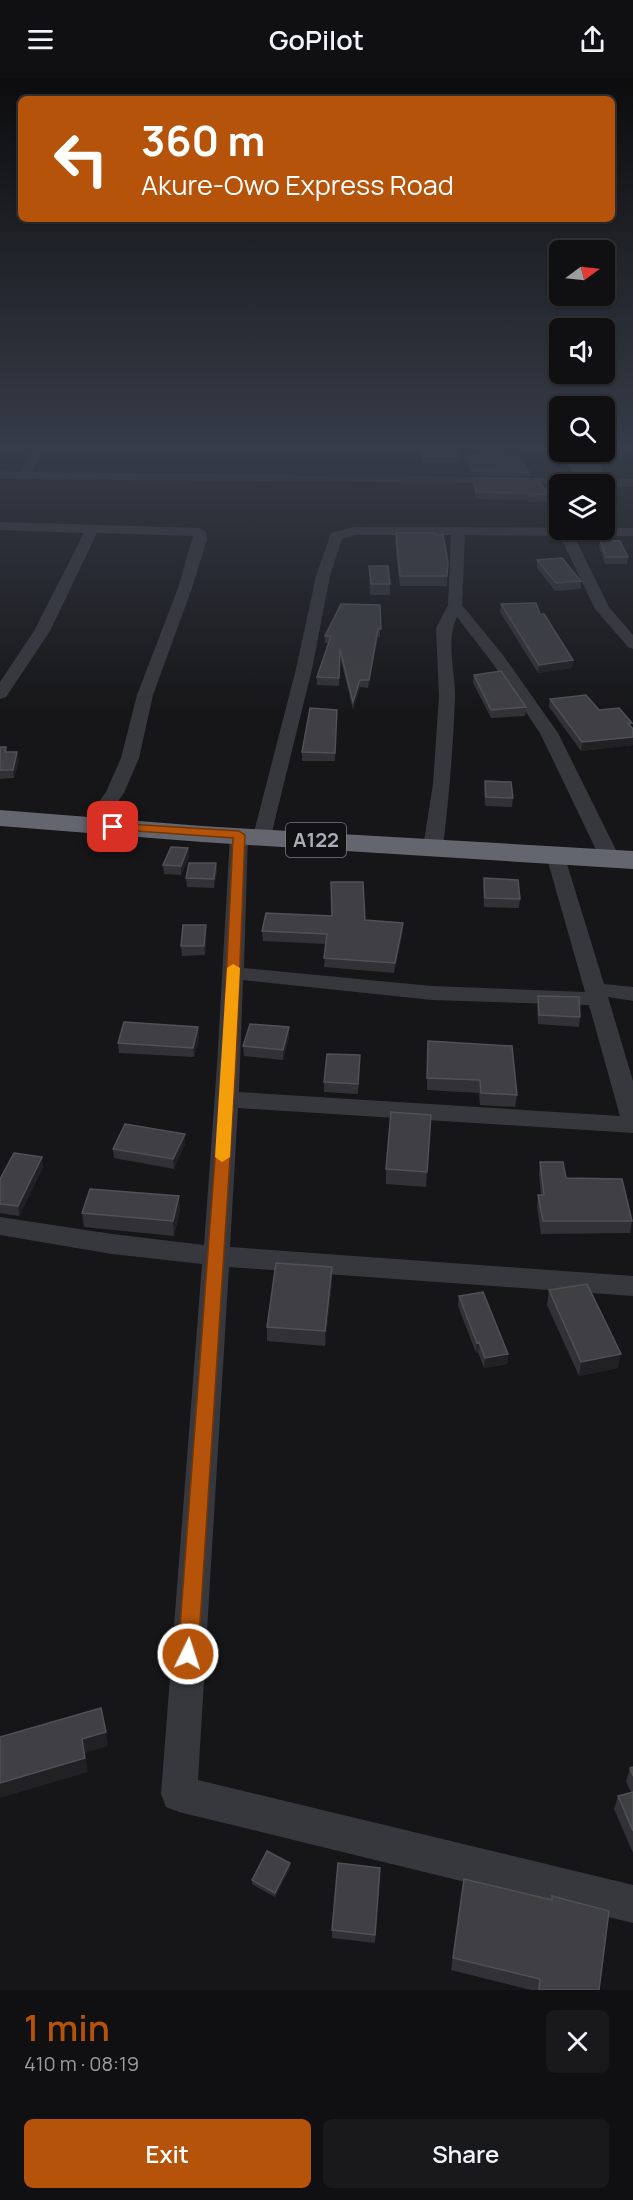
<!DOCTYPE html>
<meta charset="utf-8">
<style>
body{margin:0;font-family:Manrope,sans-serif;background:#19191b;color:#f1f3f6;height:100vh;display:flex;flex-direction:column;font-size:22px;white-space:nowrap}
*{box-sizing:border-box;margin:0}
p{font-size:20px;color:#9c9d9f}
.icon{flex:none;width:33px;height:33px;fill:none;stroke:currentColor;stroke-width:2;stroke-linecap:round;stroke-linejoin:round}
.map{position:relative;height:1912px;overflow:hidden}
.panel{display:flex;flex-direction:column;background:#101012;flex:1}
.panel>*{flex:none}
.banner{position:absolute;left:18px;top:18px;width:597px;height:126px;border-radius:9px;box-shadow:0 2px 4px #0004,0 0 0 2px #303032;background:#b45309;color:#fff;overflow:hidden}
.needle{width:39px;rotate:75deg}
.fabs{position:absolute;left:549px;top:162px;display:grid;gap:12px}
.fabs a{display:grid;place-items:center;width:66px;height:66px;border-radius:9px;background:#101012;box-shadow:0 2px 4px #0004,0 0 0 2px #303032;font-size:30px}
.pin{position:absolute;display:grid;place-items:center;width:51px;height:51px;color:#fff;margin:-26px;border-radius:12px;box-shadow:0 3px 9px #0006}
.me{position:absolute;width:66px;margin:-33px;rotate:4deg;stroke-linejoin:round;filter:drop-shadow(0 0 4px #0008)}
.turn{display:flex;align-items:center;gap:21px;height:126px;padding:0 24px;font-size:27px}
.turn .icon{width:78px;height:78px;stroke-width:2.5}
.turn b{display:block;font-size:42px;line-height:51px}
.round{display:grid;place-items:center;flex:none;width:63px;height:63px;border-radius:9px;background:#19191b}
.head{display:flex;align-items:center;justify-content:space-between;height:102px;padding:0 24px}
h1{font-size:36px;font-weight:600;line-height:45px;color:#b45309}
.action{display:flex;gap:12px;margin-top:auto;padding:12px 24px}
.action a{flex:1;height:69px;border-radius:9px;background:#b45309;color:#fff;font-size:24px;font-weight:600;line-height:69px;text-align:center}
.action a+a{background:#19191b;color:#f1f3f6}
header{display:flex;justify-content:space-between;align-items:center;height:78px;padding:0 24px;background:#101012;font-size:27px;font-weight:600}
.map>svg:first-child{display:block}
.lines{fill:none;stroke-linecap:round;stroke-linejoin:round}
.minor{fill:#37383d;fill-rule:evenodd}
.highway{fill:#63666e;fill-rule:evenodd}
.wall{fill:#323236}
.shaded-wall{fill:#212124}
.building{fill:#3f3f44;stroke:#4f5156;stroke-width:1.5}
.route{fill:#b45309;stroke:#753606;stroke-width:1.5}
.slow{fill:#f59e0b}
.labels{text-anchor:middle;stroke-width:6;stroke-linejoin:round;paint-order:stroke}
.shield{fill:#111113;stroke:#7b7e86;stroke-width:1.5}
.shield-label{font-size:20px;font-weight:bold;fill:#a8adb8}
</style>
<header><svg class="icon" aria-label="menu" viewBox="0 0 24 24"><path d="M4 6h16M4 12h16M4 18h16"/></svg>GoPilot<svg class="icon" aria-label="share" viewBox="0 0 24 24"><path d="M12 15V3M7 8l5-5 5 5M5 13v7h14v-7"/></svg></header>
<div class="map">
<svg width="633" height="1912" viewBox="0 0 633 1912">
<rect width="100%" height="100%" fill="#161618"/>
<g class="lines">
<!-- minor -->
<path class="minor" d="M34,369h12l-14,25 601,7v8l-29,-1v-2l-604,-5v-8l20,1z
M0,444l199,6 7,4 1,7 -15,49 -39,107 -14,63 -15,35 -26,36h-14l-2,-4 24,-33 15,-34 16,-63 41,-107 15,-52 -96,-3 -47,98 -44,66 -6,2v-17l34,-51 50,-98 -84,-3z
M354,449l279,1v8h-59l35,71 24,28v14l-5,-2 -33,-38 -35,-73 -95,-1 -3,70 41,50 55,78 62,125 -3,4h-14l-3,-4 -60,-125 -49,-72 -34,-44c-12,24 -1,56 -2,82 -2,50 -6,99 -12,148l-3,4h-14l-3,-4 10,-63 6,-88 -3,-68 12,-23 3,-70h-96l-13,4 -12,37 -18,93 -41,167 -2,4h-14l-2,-4 43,-167 20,-93 15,-43z
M239,751l7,2 2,4 -4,133 188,18 153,6 -39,-137 3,-4h14l41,133 29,3v14l-25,-4 25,84v52l-395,-25 -8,139 403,29v20l-404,-29 -31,513 435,105v38l-454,-111 -13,-5 -5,-13 41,-530 -90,-10 -112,-19v-18l112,17 92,11 13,-180 13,-230 2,-4zM243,902l189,20 157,5 31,111 -381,-24z"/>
<!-- highway -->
<path class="highway" d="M0,732l202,16 431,25v18l-431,-27 -202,-16z"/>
</g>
<!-- wall -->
<path class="wall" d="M389,369h76l-7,16 -36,-1 1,-11 -33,-1z
M468,377l61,17v4l-58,-1z
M569,379l34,14 -1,5h-29l-5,-14z
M474,400l75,16 -1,7 -18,1 -2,-2 -52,-1 -3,-14z
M577,401l31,2 5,13 -1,7h-8v-17h-27z
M396,455l40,2 12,27 -1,24h-47l-5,-43z
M600,462l28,17 -1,7h-22l-6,-17z
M537,482l44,21v8l-26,2 -18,-23z
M369,488l21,18v11h-20z
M501,526l39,10 33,46 -1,8 -34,5 -38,-61z
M380,527v32h-2l-10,51 -8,-1 -7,23 -13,-54 -1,30 -22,-1v-8l11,-34h-3v-7z
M474,597l52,32 -1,9 -34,2 -18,-35z
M550,621l49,11 32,17 2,2v16l-52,6 -32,-44z
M337,632l-2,51h-33v-9z
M0,669h6l1,5h10l2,9 -5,17 -14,1z
M485,703l28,17 -1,9 -27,-1 -1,-16z
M188,770l1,9 -8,18 -17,-1 -1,-9z
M216,785l1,9 -3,16 -27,-1 -1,-9z
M484,800l36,21 -1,9 -35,-1 -1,-20z
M365,842l38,3v9l-9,41 -70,-6 2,-23 -63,-3 -1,-10z
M206,856l-1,21 -23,1 -1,-10z
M538,918l42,21 -1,10 -41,-3 -1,-18z
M198,949l1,9 -5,21 -75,-4 -1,-10z
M289,959l-6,23 -39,-4 -1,-10z
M428,963l89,54 -2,12 -35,-2 -1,-12 -52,-3z
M360,977l-2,39 -34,-2v-10z
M431,1037l-5,72 -40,-3v-15z
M185,1056v10l-11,25 -60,-11 -1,-9z
M540,1084l92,59 -2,12 -89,1 -4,-27 1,-12h3l-2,-21z
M43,1089l-24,49 -19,-3v-34z
M180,1132l-6,26 -90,-9 -2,-14z
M332,1204l-7,64 -58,-5v-14z
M549,1212l69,78 -39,8 -32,-71z
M459,1218l49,58 -1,10 -23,4 -6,-16 -2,1 -18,-47z
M633,1689v86l-19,-44 4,-13 13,-4 -5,-10 4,-14z
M290,1785v5l-15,29 -23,-13v-4z
M380,1790l-5,75 -43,-5v-8z
M464,1801l135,111h-68l-80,-20z"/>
<!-- shaded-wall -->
<path class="shaded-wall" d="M463,369h2l-7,16v-6z
M378,551v8l-10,51 1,-8z
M573,582l-1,8 -34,5 1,-8z
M360,602v7l-7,23v-8z
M633,659v8l-52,6 1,-9z
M17,674l2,9 -5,17 -1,-8z
M188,770l1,9 -8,18v-9z
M216,785l1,9 -3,16v-9z
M403,845v9l-9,41 1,-10z
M206,847v9l-1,21 -1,-9z
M198,949l1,9 -5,21 -1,-9z
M289,949v10l-6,23v-10z
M185,1056v10l-11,25 -1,-10z
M42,1079l1,10 -24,49 -1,-10z
M179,1118l1,14 -6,26 -1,-15z
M332,1189v15l-7,64v-15z
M479,1264l-1,10 -2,1 1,-10z
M508,1276l-1,10 -23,4 1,-10z
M621,1276l-3,14 -39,8 2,-14z
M106,1654l2,14 -23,7 3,19 -88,26v-15l82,-44z
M290,1785v5l-15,29v-4z"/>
<!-- building -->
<path class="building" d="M423,369h40l-5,10 -36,-1z
M468,377l50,1 11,16 -58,-1z
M569,379l29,1 5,13h-29z
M474,400l63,1 12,15 -19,1 -1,-2 -53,-1z
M577,401l31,2 5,13h-9v-10h-25z
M396,455h39l1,2h7l5,27 -1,14h-47z
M600,462l20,1 8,16h-22z
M562,480l19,23 -25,2 -19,-23z
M369,488h19l2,18h-19z
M536,525l4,11h4l29,46 -34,5 -38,-61z
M341,526l39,1 1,24h-3l-9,51h-9l-7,22 -13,-53 -1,29 -22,-1 14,-41h-6z
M501,593l25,36 -35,3 -17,-35z
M586,617l13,15 20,-2 13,15h-4l5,6v8l-51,5 -32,-43z
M310,630l27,2 -2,43 -33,-1z
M0,669h6l-1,5h12l-4,18h-13z
M485,703l26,1 2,16 -27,-1z
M171,769l17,1 -7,18 -18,-1z
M189,785h27l-2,16 -28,-1z
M484,800l34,2 2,19 -35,-1z
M331,804h32l2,38 38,3 -8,40 -71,-5 3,-24 -65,-3 4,-18 66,3z
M183,847h23l-2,21h-23z
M538,918l41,1 1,20 -41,-2z
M124,944l74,5 -5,21 -75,-5z
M250,946l39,3 -6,23 -40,-4z
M428,963l84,5 5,49 -36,-2 -1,-13 -53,-2z
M327,976l33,1 -2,29 -34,-2z
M391,1034l40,3 -4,57 -41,-3z
M125,1046l60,10 -12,25 -60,-10z
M14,1075l28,4 -24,49 -18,-2v-25z
M540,1084h23l3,16 56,1 10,42h-89l-5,-26h6z
M90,1111l89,7 -6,25 -91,-8z
M276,1185l56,4 -7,64 -58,-4z
M587,1206l34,70 -40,8 -32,-72z
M483,1214l25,62 -23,4 -6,-16 -2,1 -18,-47z
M101,1630l5,24 -24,7 3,19 -85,25v-46z
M633,1689v9l-3,-8z
M633,1714v39l-15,-35z
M267,1773l23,12 -15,30 -23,-13z
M338,1785l42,5 -5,67 -43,-5z
M464,1801l88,21v-4l57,15 -10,79h-60l1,-11 -87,-21z"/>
<!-- sky -->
<linearGradient id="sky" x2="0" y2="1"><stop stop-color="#0c0c0d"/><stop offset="0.58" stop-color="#363c48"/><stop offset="1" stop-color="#363c48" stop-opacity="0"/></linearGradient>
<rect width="633" height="637" fill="url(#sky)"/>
<!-- route -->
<path class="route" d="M113,745l126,8 6,4 -9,230 -38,589 -3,7 -7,3 -7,-3 -3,-7 44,-589 11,-227 -124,-9 -2,-2z"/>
<!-- slow -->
<path class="slow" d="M233,886l7,4 -10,189 -8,5 -7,-5 12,-189z"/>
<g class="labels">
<!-- shield labels -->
<rect class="shield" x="286" y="745" width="60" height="34" rx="4.5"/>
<g class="shield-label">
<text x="316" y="769">A122</text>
</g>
</g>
</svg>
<div class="fabs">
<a><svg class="needle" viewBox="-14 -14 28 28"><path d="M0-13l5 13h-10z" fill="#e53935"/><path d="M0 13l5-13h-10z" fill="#9c9d9f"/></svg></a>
<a><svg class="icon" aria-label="sound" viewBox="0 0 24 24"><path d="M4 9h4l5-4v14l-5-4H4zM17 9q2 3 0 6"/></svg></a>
<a><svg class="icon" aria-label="search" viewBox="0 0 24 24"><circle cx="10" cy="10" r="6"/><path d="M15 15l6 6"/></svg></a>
<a><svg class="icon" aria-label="layers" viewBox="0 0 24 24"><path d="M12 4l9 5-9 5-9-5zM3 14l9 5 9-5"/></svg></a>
</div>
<div class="pin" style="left:113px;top:749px;background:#d93025"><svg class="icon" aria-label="arrive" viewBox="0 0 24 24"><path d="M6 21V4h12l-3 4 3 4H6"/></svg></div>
<svg class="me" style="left:188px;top:1576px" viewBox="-20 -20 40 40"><circle r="17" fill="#b45309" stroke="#fff" stroke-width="3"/><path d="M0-11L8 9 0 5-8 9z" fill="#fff"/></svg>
<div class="banner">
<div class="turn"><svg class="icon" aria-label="left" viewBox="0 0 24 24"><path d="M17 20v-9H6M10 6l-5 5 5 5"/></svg><div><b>360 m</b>Akure-Owo Express Road</div></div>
</div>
</div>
<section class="panel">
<div class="head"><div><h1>1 min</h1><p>410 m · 08:19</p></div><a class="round"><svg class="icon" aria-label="close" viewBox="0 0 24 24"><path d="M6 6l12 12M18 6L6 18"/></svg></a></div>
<div class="action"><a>Exit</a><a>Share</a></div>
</section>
